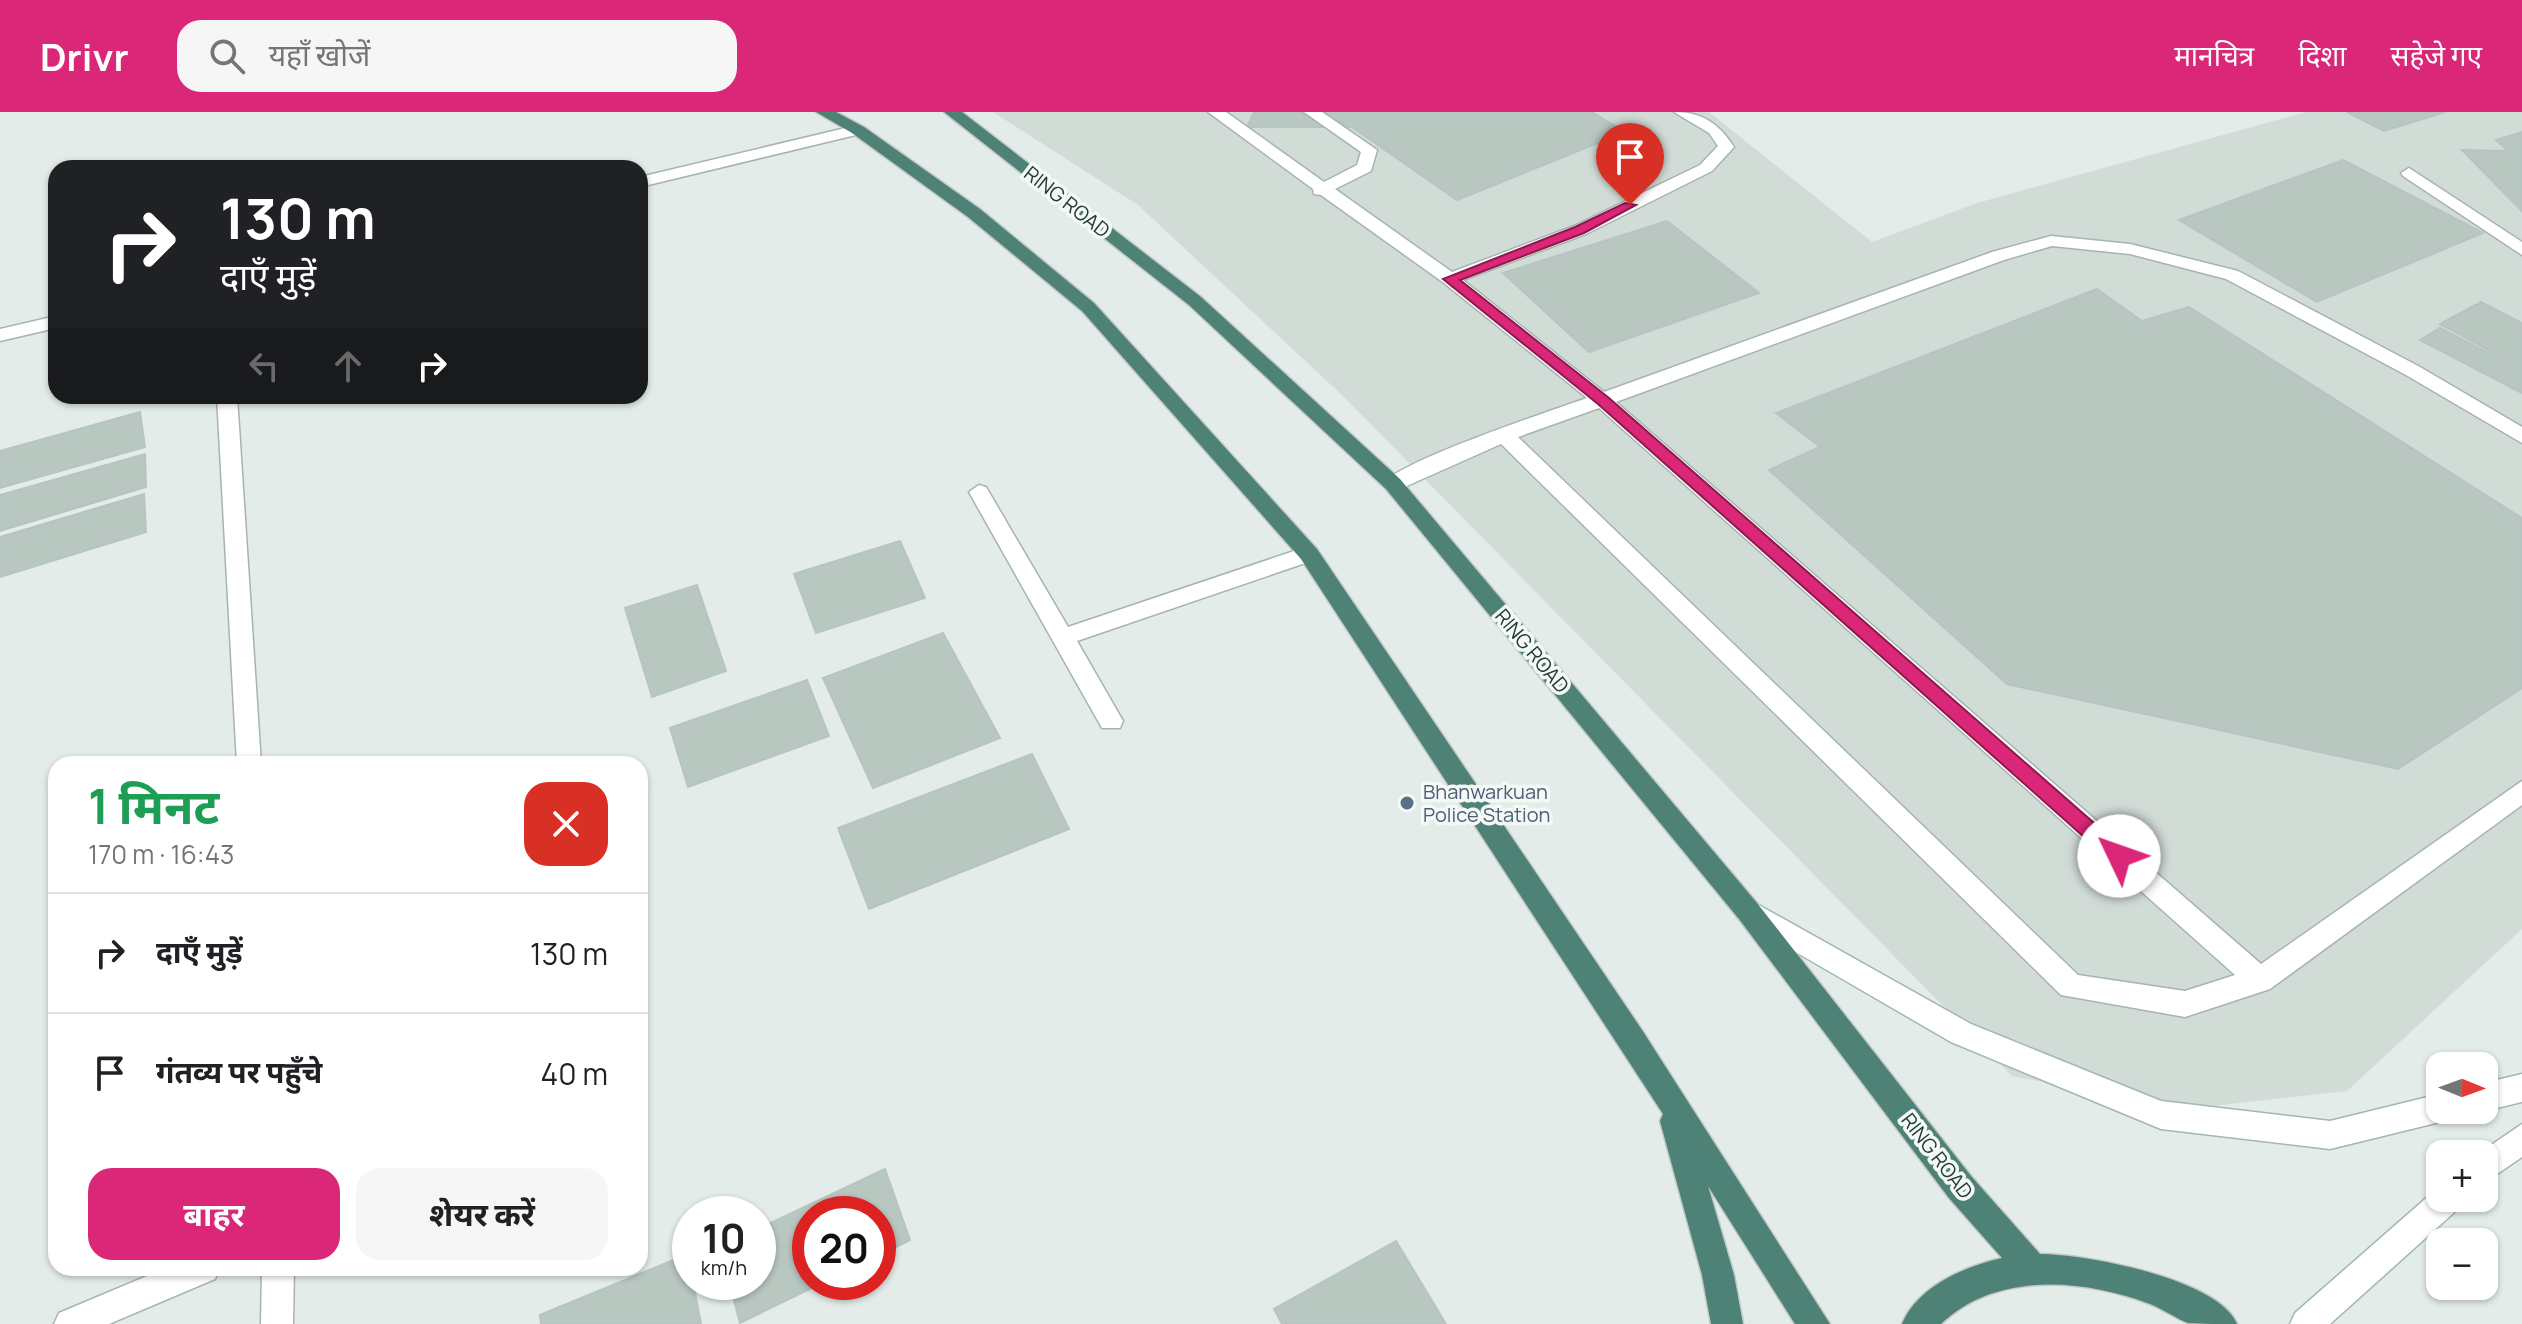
<!DOCTYPE html>
<html lang="hi">
<meta charset="utf-8">
<style>
body{margin:0;font-family:Manrope,"Noto Sans Devanagari",sans-serif;background:#f6f6f6;color:#202124;height:100vh;display:flex;flex-direction:column;font-size:30px;white-space:nowrap}
*{box-sizing:border-box;margin:0}
p{font-size:26px;color:#757577}
.icon{flex:none;width:44px;height:44px;fill:none;stroke:currentColor;stroke-width:2;stroke-linecap:round;stroke-linejoin:round}
.map{position:relative;flex:1;overflow:hidden}
.sheet{position:absolute;left:48px;top:644px;width:600px;height:520px;display:flex;flex-direction:column;background:#fff;border-radius:24px;box-shadow:0 2px 6px #0004}
.sheet>*{flex:none}
.banner{position:absolute;left:48px;top:48px;width:600px;height:244px;border-radius:24px;box-shadow:0 2px 6px #0004;background:#202124;color:#fff;overflow:hidden}
.needle{width:52px;rotate:91deg}
.controls{position:absolute;left:2426px;top:940px;display:grid;gap:16px}
.controls a{display:grid;place-items:center;width:72px;height:72px;border-radius:16px;background:#fff;box-shadow:0 2px 6px #0004;font-size:40px}
.speed{position:absolute;left:672px;top:1084px;display:flex;gap:16px;font-size:40px;font-weight:700;text-align:center}
.speed>*{display:grid;place-content:center;width:104px;height:104px;border-radius:50%;background:#fff;box-shadow:0 2px 6px #0004;line-height:1}
.speed small{font-size:20px;font-weight:400}
.speed .limit{border:12px solid #d22;background:#fff;color:#111}
.pin{position:absolute;display:grid;place-items:center;width:68px;height:68px;color:#fff;margin:-82px -34px;border-radius:50% 50% 50% 0;rotate:-45deg;box-shadow:0 0 8px #0007}
.pin .icon{rotate:45deg}
.me{position:absolute;width:88px;margin:-44px;rotate:312deg;stroke-linejoin:round;filter:drop-shadow(0 0 6px #0008)}
.turn{display:flex;align-items:center;gap:28px;height:168px;padding:0 40px;font-size:36px}
.turn .icon{width:104px;height:104px;stroke-width:2.5}
.turn b{display:block;font-size:56px;line-height:68px}
.lanes{display:flex;align-items:center;height:76px;padding:0 40px;background:#0003;justify-content:center;gap:40px;direction:ltr}
.lanes .off{opacity:.35}
.round{display:grid;place-items:center;flex:none;width:84px;height:84px;border-radius:24px;background:#f6f6f6}
.summary{display:flex;align-items:center;justify-content:space-between;height:136px;padding:0 40px}
h1{font-size:48px;font-weight:700;line-height:60px;color:#1e9e55}
.action{display:flex;gap:16px;margin-top:auto;padding:16px 40px}
.action a{flex:1;height:92px;border-radius:24px;background:#db2777;color:#fff;font-size:32px;font-weight:700;line-height:92px;text-align:center}
.action a+a{background:#f6f6f6;color:#202124}
ul{padding:0;list-style:none}
li{display:flex;align-items:center;gap:24px;height:120px;padding:0 40px;border-top:2px solid #e0e0e0}
li div{flex:1}
li b{display:block;font-size:30px}
li em{font-style:normal}
header{display:flex;align-items:center;gap:48px;box-sizing:border-box;height:112px;padding:0 40px;background:#db2777;color:#fff}
header strong{font-size:38px}
nav{display:flex;gap:44px;margin-inline-start:auto;font-size:28px}
.search{width:560px;height:72px;background:#f6f6f6;display:flex;align-items:center;gap:20px;box-sizing:border-box;padding:0 28px;border-radius:24px;color:#757577;font-size:30px}
.map>svg:first-child{display:block}
.built{fill:#d2dcd7}
.building{fill:#b9c7c1;stroke:#b6c5bf;stroke-width:2}
.lines{fill:none;stroke-linecap:round;stroke-linejoin:round}
.service-casing{stroke:#a6b4af;stroke-width:3}
.minor-casing{stroke:#a6b4af;stroke-width:3}
.secondary-casing{stroke:#a2b7b0;stroke-width:3}
.trunk-casing{stroke:#c2c8c7;stroke-width:3}
.service{fill:#fff;fill-rule:evenodd}
.minor{fill:#fff;fill-rule:evenodd}
.secondary{fill:#fff;fill-rule:evenodd}
.trunk{fill:#4e8276;fill-rule:evenodd}
.route{fill:#db2777;stroke:#8e194d;stroke-width:2}
.service-dot{fill:#5c6f8a;stroke:#f4f9f6;stroke-width:3}
.labels{text-anchor:middle;stroke-width:7;stroke-linejoin:round;paint-order:stroke}
.street-label{font-size:20px;fill:#243c36;stroke:#f4f9f6}
.service-label{font-size:20px;fill:#4e5e75;stroke:#f4f9f6;text-anchor:start}
</style>
<header>
<strong>Drivr</strong>
<div class="search"><svg class="icon" aria-label="search" viewBox="0 0 24 24"><circle cx="10" cy="10" r="6"/><path d="M15 15l6 6"/></svg>यहाँ खोजें</div>
<nav><a>मानचित्र</a><a>दिशा</a><a>सहेजे गए</a></nav>
</header>
<div class="map">
<svg width="2522" height="1212" viewBox="0 0 2522 1212">
<rect width="100%" height="100%" fill="#e3ece8"/>
<!-- built -->
<path class="built" d="M993,0h716l163,130 105,-39 329,-91h216v817l-175,162 -161,18 -174,-33 -667,-678 -207,-193z"/>
<!-- building -->
<path class="building" d="M1254,0h338l33,20 -168,68 -105,-73h-105z
M2347,0h98l-61,19z
M2522,20v79l-60,-61 46,1 -12,-11z
M2343,48l140,73 -166,69 -138,-82z
M1667,109l92,72 -170,59 -86,-79z
M2097,177l45,32 47,-14 333,211v170l-124,81 -391,-85 -238,-214 51,-23 -44,-34z
M2481,190l41,21v45l-82,-44z
M2440,216l82,42v23l-102,-53z
M140,300l5,35 -145,41v-37z
M145,342l1,33 -146,44v-36z
M144,382l2,38 -146,45v-40z
M900,429l25,57 -109,35 -22,-59z
M697,473l29,86 -74,26 -27,-89z
M943,521l57,105 -127,50 -50,-110z
M807,568l22,56 -141,51 -18,-59z
M1032,642l37,75 -200,80 -31,-81z
M885,1057l25,71 -32,16v-42h-68v68h14l-84,41 -11,-41h29v-53z
M1396,1129l50,83h-164l-8,-15z
M688,1142l2,28h3l8,42h-160l-1,-9z"/>
<g class="lines">
<!-- service casing -->
<g class="service-casing">
<path id="service" d="M1208,0h18l98,70 33,-17 4,-13 -57,-40h18l55,38 -6,21 -36,18 117,83 122,-46 126,-61 18,-19 -9,-13 -35,-21c29,0 45,12 60,35l-22,24 -126,63 -123,46 141,112 388,-140 59,-16 79,8 108,27 182,96 102,60v16l-116,-68 -180,-96 -96,-25 -78,-8 -48,14 -388,142 645,562 261,-183v24l-252,184 -85,28 -124,-22 -560,-551 -101,45h-14l-3,-5c14,-22 170,-74 204,-86l-143,-115 -123,-88 -7,-1 -1,-5zM1599,296l636,567 -50,16 -107,-16 -560,-538z
M2409,56l113,74v13l-119,-79 -2,-3z
M979,373l7,2 82,140 241,-81 11,8 -3,5 -240,82 46,80 -3,7h-18l-133,-236z"/>
</g>
<!-- minor casing -->
<g class="minor-casing">
<path id="minor" d="M858,13l8,5 -2,3 -224,54v-10z
M56,204v12l-56,13v-12z
M217,284h20l24,368h-24z
M166,1156h54l-5,11 -106,45h-55l5,-11z
M262,1156h32l-1,56h-32z"/>
</g>
<!-- secondary casing -->
<g class="secondary-casing">
<path id="secondary" d="M1748,787l223,125 190,77 169,20 110,-27v16h14l-4,8 -10,4 -110,27 -169,-20 -210,-87 -212,-123 -4,-8 4,-8z
M2522,962v28l-38,9 -2,-1 2,-27z
M2522,1012v33l-38,26v-29h-6z
M2440,1074v12h22l-4,11 -128,115h-40l5,-11z"/>
</g>
<!-- trunk casing -->
<g class="trunk-casing">
<path id="trunk" d="M816,0h20l28,15 116,82 114,94 223,246 325,481 188,294h-35l-87,-138 26,89 9,49h-32l-9,-49 -42,-154 3,-7 -362,-555 -219,-248 -114,-94 -116,-84z
M944,0h18l239,185 199,182 357,424 214,273 69,78c45,0 179,25 197,70 -14,0 -36,0 -49,-1 -13,-5 -25,-14 -38,-19 -67,-25 -154,-33 -209,20h-39c15,-37 63,-58 100,-66l-53,-60 -210,-279 -353,-430 -197,-184z"/>
</g>
<!-- service -->
<use href="#service" class="service"/>
<!-- minor -->
<use href="#minor" class="minor"/>
<!-- secondary -->
<use href="#secondary" class="secondary"/>
<!-- trunk -->
<use href="#trunk" class="trunk"/>
</g>
<!-- route -->
<path class="route" d="M1625,91l11,2 -52,28 -124,47 149,118 517,453 3,5 -3,6h-14l-514,-458 -155,-125 132,-52z"/>
<!-- markers -->
<circle class="service-dot" cx="1407" cy="691" r="8"/>
<g class="labels">
<!-- street labels -->
<g class="street-label">
<text transform="translate(1067 90) rotate(38)" y="7">RING ROAD</text>
<text transform="translate(1532 539) rotate(50)" y="7">RING ROAD</text>
<text transform="translate(1937 1044) rotate(52)" y="7">RING ROAD</text>
</g>
<!-- service labels -->
<g class="service-label">
<text x="1423" y="687">Bhanwarkuan<tspan x="1423" dy="23">Police Station</tspan></text>
</g>
</g>
</svg>
<div class="controls">
<a><svg class="needle" viewBox="-14 -14 28 28"><path d="M0-13l5 13h-10z" fill="#e53935"/><path d="M0 13l5-13h-10z" fill="#757577"/></svg></a>
<a>+</a>
<a>−</a>
</div>
<div class="speed"><div>10<small>km/h</small></div><div class="limit">20</div></div>
<div class="pin" style="left:1630px;top:93px;background:#d93025"><svg class="icon" aria-label="arrive" viewBox="0 0 24 24"><path d="M6 21V4h12l-3 4 3 4H6"/></svg></div>
<svg class="me" style="left:2119px;top:744px" viewBox="-20 -20 40 40"><circle r="19" fill="#fff"/><path d="M0-13L10 11 0 6-10 11z" fill="#db2777"/></svg>
<div class="banner">
<div class="turn"><svg class="icon" aria-label="right" viewBox="0 0 24 24"><path d="M7 20v-9h11M14 6l5 5-5 5"/></svg><div><b>130 m</b>दाएँ मुड़ें</div></div>
<div class="lanes"><svg class="icon off" aria-label="left" viewBox="0 0 24 24"><path d="M17 20v-9H6M10 6l-5 5 5 5"/></svg><svg class="icon off" aria-label="ahead" viewBox="0 0 24 24"><path d="M12 20V5M6 11l6-6 6 6"/></svg><svg class="icon" aria-label="right" viewBox="0 0 24 24"><path d="M7 20v-9h11M14 6l5 5-5 5"/></svg></div>
</div>
<section class="sheet">
<div class="summary"><div><h1>1 मिनट</h1><p>170 m · 16:43</p></div><a class="round" style="background:#d93025;color:#fff"><svg class="icon" aria-label="close" viewBox="0 0 24 24"><path d="M6 6l12 12M18 6L6 18"/></svg></a></div>
<ul>
<li><svg class="icon" aria-label="right" viewBox="0 0 24 24"><path d="M7 20v-9h11M14 6l5 5-5 5"/></svg><div><b>दाएँ मुड़ें</b></div><em>130 m</em></li>
<li><svg class="icon" aria-label="arrive" viewBox="0 0 24 24"><path d="M6 21V4h12l-3 4 3 4H6"/></svg><div><b>गंतव्य पर पहुँचे</b></div><em>40 m</em></li>
</ul>
<div class="action"><a>बाहर</a><a>शेयर करें</a></div>
</section>
</div>
